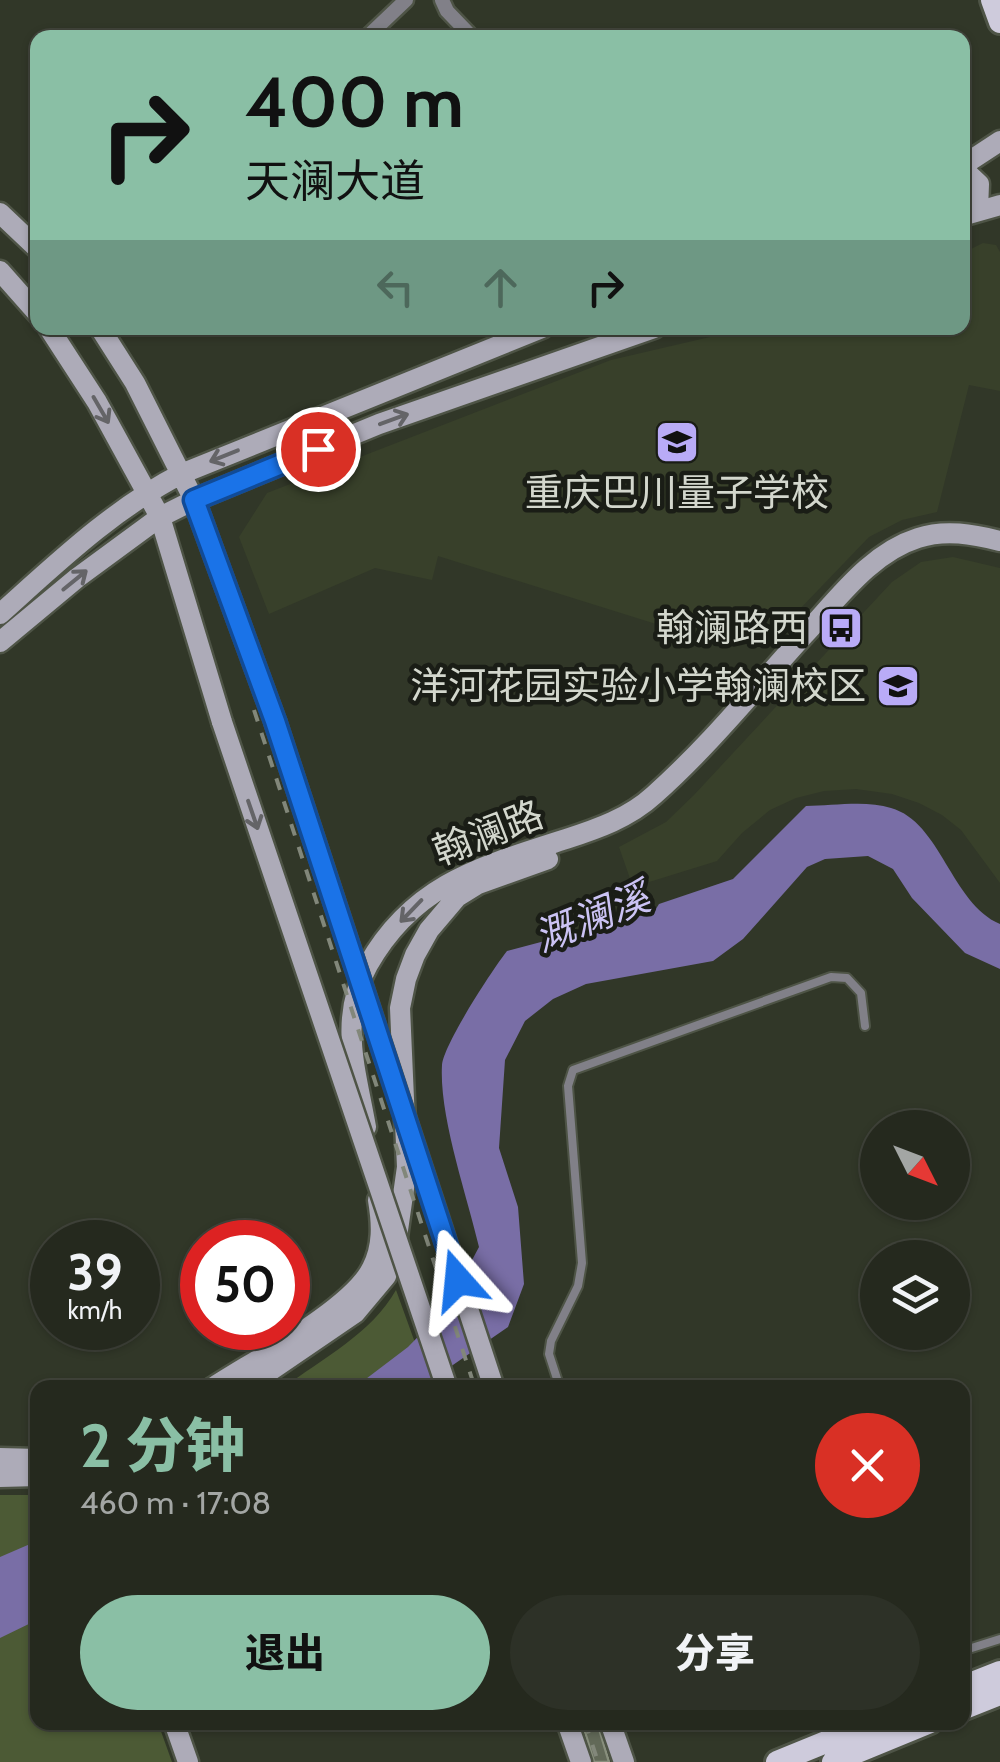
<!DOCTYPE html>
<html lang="zh">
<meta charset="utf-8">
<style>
body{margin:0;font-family:Cabin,"Noto Sans SC",sans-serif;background:#2d3127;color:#f1f3f6;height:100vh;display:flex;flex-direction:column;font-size:38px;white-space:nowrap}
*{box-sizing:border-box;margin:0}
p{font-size:32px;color:#a3a6a4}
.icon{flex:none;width:55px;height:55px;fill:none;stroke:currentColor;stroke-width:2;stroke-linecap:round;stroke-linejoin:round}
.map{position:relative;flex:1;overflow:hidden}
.panel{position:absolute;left:30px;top:1380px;width:940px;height:350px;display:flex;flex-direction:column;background:#25291e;border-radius:20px;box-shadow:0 2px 8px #0004,0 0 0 2px #42453c}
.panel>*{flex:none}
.hud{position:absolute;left:30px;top:30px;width:940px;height:305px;border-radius:20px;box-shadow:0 2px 8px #0004,0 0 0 2px #42453c;background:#8abfa5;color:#111;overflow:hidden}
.needle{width:65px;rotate:132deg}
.controls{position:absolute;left:860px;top:1110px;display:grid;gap:20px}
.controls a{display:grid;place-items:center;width:110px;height:110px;border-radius:50%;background:#25291e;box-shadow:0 2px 8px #0004,0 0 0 2px #42453c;font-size:50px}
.speed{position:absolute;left:30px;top:1220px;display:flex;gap:20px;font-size:50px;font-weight:700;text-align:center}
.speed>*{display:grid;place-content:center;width:130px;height:130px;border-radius:50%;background:#25291e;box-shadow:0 2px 8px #0004,0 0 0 2px #42453c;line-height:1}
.speed small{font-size:25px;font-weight:400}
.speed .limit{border:15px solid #d22;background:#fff;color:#111}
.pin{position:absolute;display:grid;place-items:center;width:85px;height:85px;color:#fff;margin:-42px;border:5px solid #fff;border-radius:50%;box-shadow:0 2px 10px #0007}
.me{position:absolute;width:110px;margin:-55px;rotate:342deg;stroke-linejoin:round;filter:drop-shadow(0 0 8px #0008)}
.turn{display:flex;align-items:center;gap:35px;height:210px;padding:0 50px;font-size:45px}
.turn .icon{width:130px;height:130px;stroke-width:2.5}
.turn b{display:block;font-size:70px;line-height:85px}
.lanes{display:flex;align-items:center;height:95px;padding:0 50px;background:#0003;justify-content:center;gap:50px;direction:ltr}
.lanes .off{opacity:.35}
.round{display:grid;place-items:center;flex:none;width:105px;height:105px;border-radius:52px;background:#2d3127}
.overview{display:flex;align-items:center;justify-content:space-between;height:170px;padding:0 50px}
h1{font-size:60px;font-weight:800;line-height:75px;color:#8abfa5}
.primary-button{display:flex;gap:20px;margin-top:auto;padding:20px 50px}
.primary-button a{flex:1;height:115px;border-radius:60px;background:#8abfa5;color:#111;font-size:40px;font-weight:800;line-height:115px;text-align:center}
.primary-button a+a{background:#2d3127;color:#f1f3f6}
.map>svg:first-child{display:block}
.built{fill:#38402a}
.green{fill:#4c5a35}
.water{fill:#796ea6}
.building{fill:#626958;stroke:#888f7d;stroke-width:2.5}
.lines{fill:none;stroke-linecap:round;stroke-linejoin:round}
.lane-casing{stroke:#4e5446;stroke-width:12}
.street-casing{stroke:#4e5446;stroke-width:19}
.secondary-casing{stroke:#4e5446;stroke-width:25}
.primary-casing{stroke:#4e5446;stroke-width:28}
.lane{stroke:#818088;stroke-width:8}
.street{stroke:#818088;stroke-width:14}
.secondary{stroke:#adabb8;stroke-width:20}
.primary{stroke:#cecbdc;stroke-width:22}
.rail{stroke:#82877a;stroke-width:4;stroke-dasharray:12 12;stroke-linecap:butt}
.secondary-bridge-casing{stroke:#4e5446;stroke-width:25;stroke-linecap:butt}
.secondary-bridge{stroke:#adabb8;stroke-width:20}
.oneway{stroke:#646467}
.route-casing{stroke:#114b97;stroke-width:25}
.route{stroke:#1a73e8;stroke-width:18}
.labels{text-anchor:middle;stroke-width:9;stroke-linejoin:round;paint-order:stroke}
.poi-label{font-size:38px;fill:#d3d7cd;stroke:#1a1d16;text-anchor:end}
.street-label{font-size:38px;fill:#d3d7cd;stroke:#1a1d16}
.water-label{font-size:40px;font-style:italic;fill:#cbc3f4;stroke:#1a1d16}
</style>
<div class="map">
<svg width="1000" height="1762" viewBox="0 0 1000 1762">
<rect width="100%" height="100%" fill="#313728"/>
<!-- built -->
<path class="built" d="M983,243l13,2 4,7v139l-31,-6 -32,127 -35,8 -33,17 -72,75 -109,22 -250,-78 -6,24 -57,-12 -106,46 -30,-77 28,-44 344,-133 99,-23 23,-9h229l1,-75z
M953,557l47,11v315l-39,-53 -19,-15 -23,-12 -27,-9 -36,-5 -32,2 -28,7 -26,12 -28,23 -25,28 -84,26 -14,-40 47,-25 28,-27 198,-213 29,-20z"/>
<!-- green -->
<path class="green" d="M396,1290l35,97 -148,1c39,-29 89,-55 113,-98z
M0,1495h37l1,227 120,1 14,39h-172z"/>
<!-- water -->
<path class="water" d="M806,806c26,0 60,-6 85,2 50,14 60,95 109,116v45l-35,-16 -53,-55 -19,-29 -25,-13 -43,3 -18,8 -64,72 -30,22 -127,23 -33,15 -28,22 -20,39 -6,88 19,59 6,77 -16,43 -87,60 -67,1 54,-41 39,-40 32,-60c-12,-52 -40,-130 -37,-182 2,-21 50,-95 65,-114l147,-39 5,-8 74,-25z
M37,1541v79l-37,18v-81z"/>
<!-- building -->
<path class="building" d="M582,1722h15l12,40h-15z"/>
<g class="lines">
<!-- lane casing -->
<g class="lane-casing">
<path id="lane" d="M560,1388l-11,-34 2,-13 27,-55 4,-23 -14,-177 5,-16 258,-93 16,1 14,15 4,33
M962,1651l38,-12"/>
</g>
<!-- street casing -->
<g class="street-casing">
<path id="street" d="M442,0l5,11 26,27
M366,38l40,-38"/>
</g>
<!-- secondary casing -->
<g class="secondary-casing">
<path id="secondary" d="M962,166l38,-25
M962,168l17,16 -1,26
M0,213l38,36
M962,216l38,-11
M0,271l38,43
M49,328l48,74 63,115 62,205
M100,328l35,55 59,117 81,221
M0,614c57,-51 113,-105 181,-140l361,-146
M0,642l77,-64 83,-61 34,-17 185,-76 275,-96
M366,1127c-10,-57 -28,-108 2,-162 46,-82 115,-99 198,-126 31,-10 63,-21 88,-44 54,-48 101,-106 150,-160 33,-35 66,-82 114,-97 27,-9 55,-4 82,3
M212,1388c41,-27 140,-79 160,-120 11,-22 10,-44 6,-68
M245,1388l110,-75 31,-37 9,-25 12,-84 -7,-159 6,-29 9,-24 14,-25 28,-33 21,-13 70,-25
M0,1458l38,1
M0,1477l38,-1
M174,1722l14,40
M567,1722l14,40
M610,1722l14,40"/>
</g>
<!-- primary casing -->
<g class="primary-casing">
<path id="primary" d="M992,0l8,22
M962,1687l38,-15
M962,1709l38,-15
M777,1762l98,-40
M833,1762l97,-40"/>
</g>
<!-- lane -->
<use href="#lane" class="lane"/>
<!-- street -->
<use href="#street" class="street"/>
<!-- secondary -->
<use href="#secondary" class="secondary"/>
<!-- primary -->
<use href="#primary" class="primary"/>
<!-- rail -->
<path class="rail" d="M254,710l221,678
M585,1722l13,40"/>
<!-- secondary-bridge casing -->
<g class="secondary-bridge-casing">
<path id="secondary-bridge" d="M275,721l219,667
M222,722l225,666"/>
</g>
<!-- secondary-bridge -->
<use href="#secondary-bridge" class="secondary-bridge"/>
</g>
<!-- one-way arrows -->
<defs><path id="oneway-shaft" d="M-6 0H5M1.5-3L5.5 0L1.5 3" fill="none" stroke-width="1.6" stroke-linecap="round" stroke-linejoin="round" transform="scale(2.5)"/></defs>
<g class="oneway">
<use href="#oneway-shaft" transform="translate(101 410) rotate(60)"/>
<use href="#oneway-shaft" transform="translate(394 419) rotate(-20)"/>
<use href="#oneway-shaft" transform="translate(224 456) rotate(158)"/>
<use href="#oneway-shaft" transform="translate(75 580) rotate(-39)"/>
<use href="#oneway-shaft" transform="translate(253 815) rotate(71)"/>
<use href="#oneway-shaft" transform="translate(411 911) rotate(134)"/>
</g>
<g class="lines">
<!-- route casing -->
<g class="route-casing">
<path id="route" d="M318,449l-124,51 81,221 183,559"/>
</g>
<!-- route -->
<use href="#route" class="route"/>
</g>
<!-- icons -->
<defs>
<g id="school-square" transform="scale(2.25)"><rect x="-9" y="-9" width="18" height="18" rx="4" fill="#b9abf7" stroke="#1a1d16"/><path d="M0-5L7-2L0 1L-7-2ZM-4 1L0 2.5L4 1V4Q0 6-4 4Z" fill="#111"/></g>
<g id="bus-square" transform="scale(2.25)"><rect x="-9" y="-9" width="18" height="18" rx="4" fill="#b9abf7" stroke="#1a1d16"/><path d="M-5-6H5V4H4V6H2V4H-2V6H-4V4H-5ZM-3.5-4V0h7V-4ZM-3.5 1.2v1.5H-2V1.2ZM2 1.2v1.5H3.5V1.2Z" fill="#111"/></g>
</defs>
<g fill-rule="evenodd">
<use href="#school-square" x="677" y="442"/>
<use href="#bus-square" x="841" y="628"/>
<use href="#school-square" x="898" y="686"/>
</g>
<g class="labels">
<!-- poi labels -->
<g class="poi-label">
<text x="677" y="506" text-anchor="middle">重庆巴川量子学校</text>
<text x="808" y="641">翰澜路西</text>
<text x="866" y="699">洋河花园实验小学翰澜校区</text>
</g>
<!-- street labels -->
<g class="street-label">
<text transform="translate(488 833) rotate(-21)" y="13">翰澜路</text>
</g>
<!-- water labels -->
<g class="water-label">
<text transform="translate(592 917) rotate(-22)" y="14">溉澜溪</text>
</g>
</g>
</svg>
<div class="controls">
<a><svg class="needle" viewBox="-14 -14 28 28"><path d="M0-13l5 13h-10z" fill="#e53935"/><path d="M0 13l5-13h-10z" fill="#a3a6a4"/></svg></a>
<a><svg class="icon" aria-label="layers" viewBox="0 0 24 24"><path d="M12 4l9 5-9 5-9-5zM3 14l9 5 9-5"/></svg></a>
</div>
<div class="speed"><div>39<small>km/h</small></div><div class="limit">50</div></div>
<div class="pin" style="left:318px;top:449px;background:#d93025"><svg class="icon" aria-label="arrive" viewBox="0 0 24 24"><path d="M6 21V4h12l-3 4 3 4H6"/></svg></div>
<svg class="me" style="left:458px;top:1280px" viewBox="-20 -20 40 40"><path d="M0-17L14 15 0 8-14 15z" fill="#1a73e8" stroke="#fff" stroke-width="4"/></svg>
<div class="hud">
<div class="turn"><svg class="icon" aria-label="right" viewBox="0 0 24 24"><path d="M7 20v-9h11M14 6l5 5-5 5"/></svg><div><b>400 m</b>天澜大道</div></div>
<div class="lanes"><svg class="icon off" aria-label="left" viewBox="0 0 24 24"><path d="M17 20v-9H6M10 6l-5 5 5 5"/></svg><svg class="icon off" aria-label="ahead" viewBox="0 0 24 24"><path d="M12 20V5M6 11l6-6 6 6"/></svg><svg class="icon" aria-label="right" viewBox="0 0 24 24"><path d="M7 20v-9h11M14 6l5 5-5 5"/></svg></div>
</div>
<section class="panel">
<div class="overview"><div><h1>2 分钟</h1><p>460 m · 17:08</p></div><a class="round" style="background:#d93025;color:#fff"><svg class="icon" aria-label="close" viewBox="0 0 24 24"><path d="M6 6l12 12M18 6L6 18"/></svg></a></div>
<div class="primary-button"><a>退出</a><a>分享</a></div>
</section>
</div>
